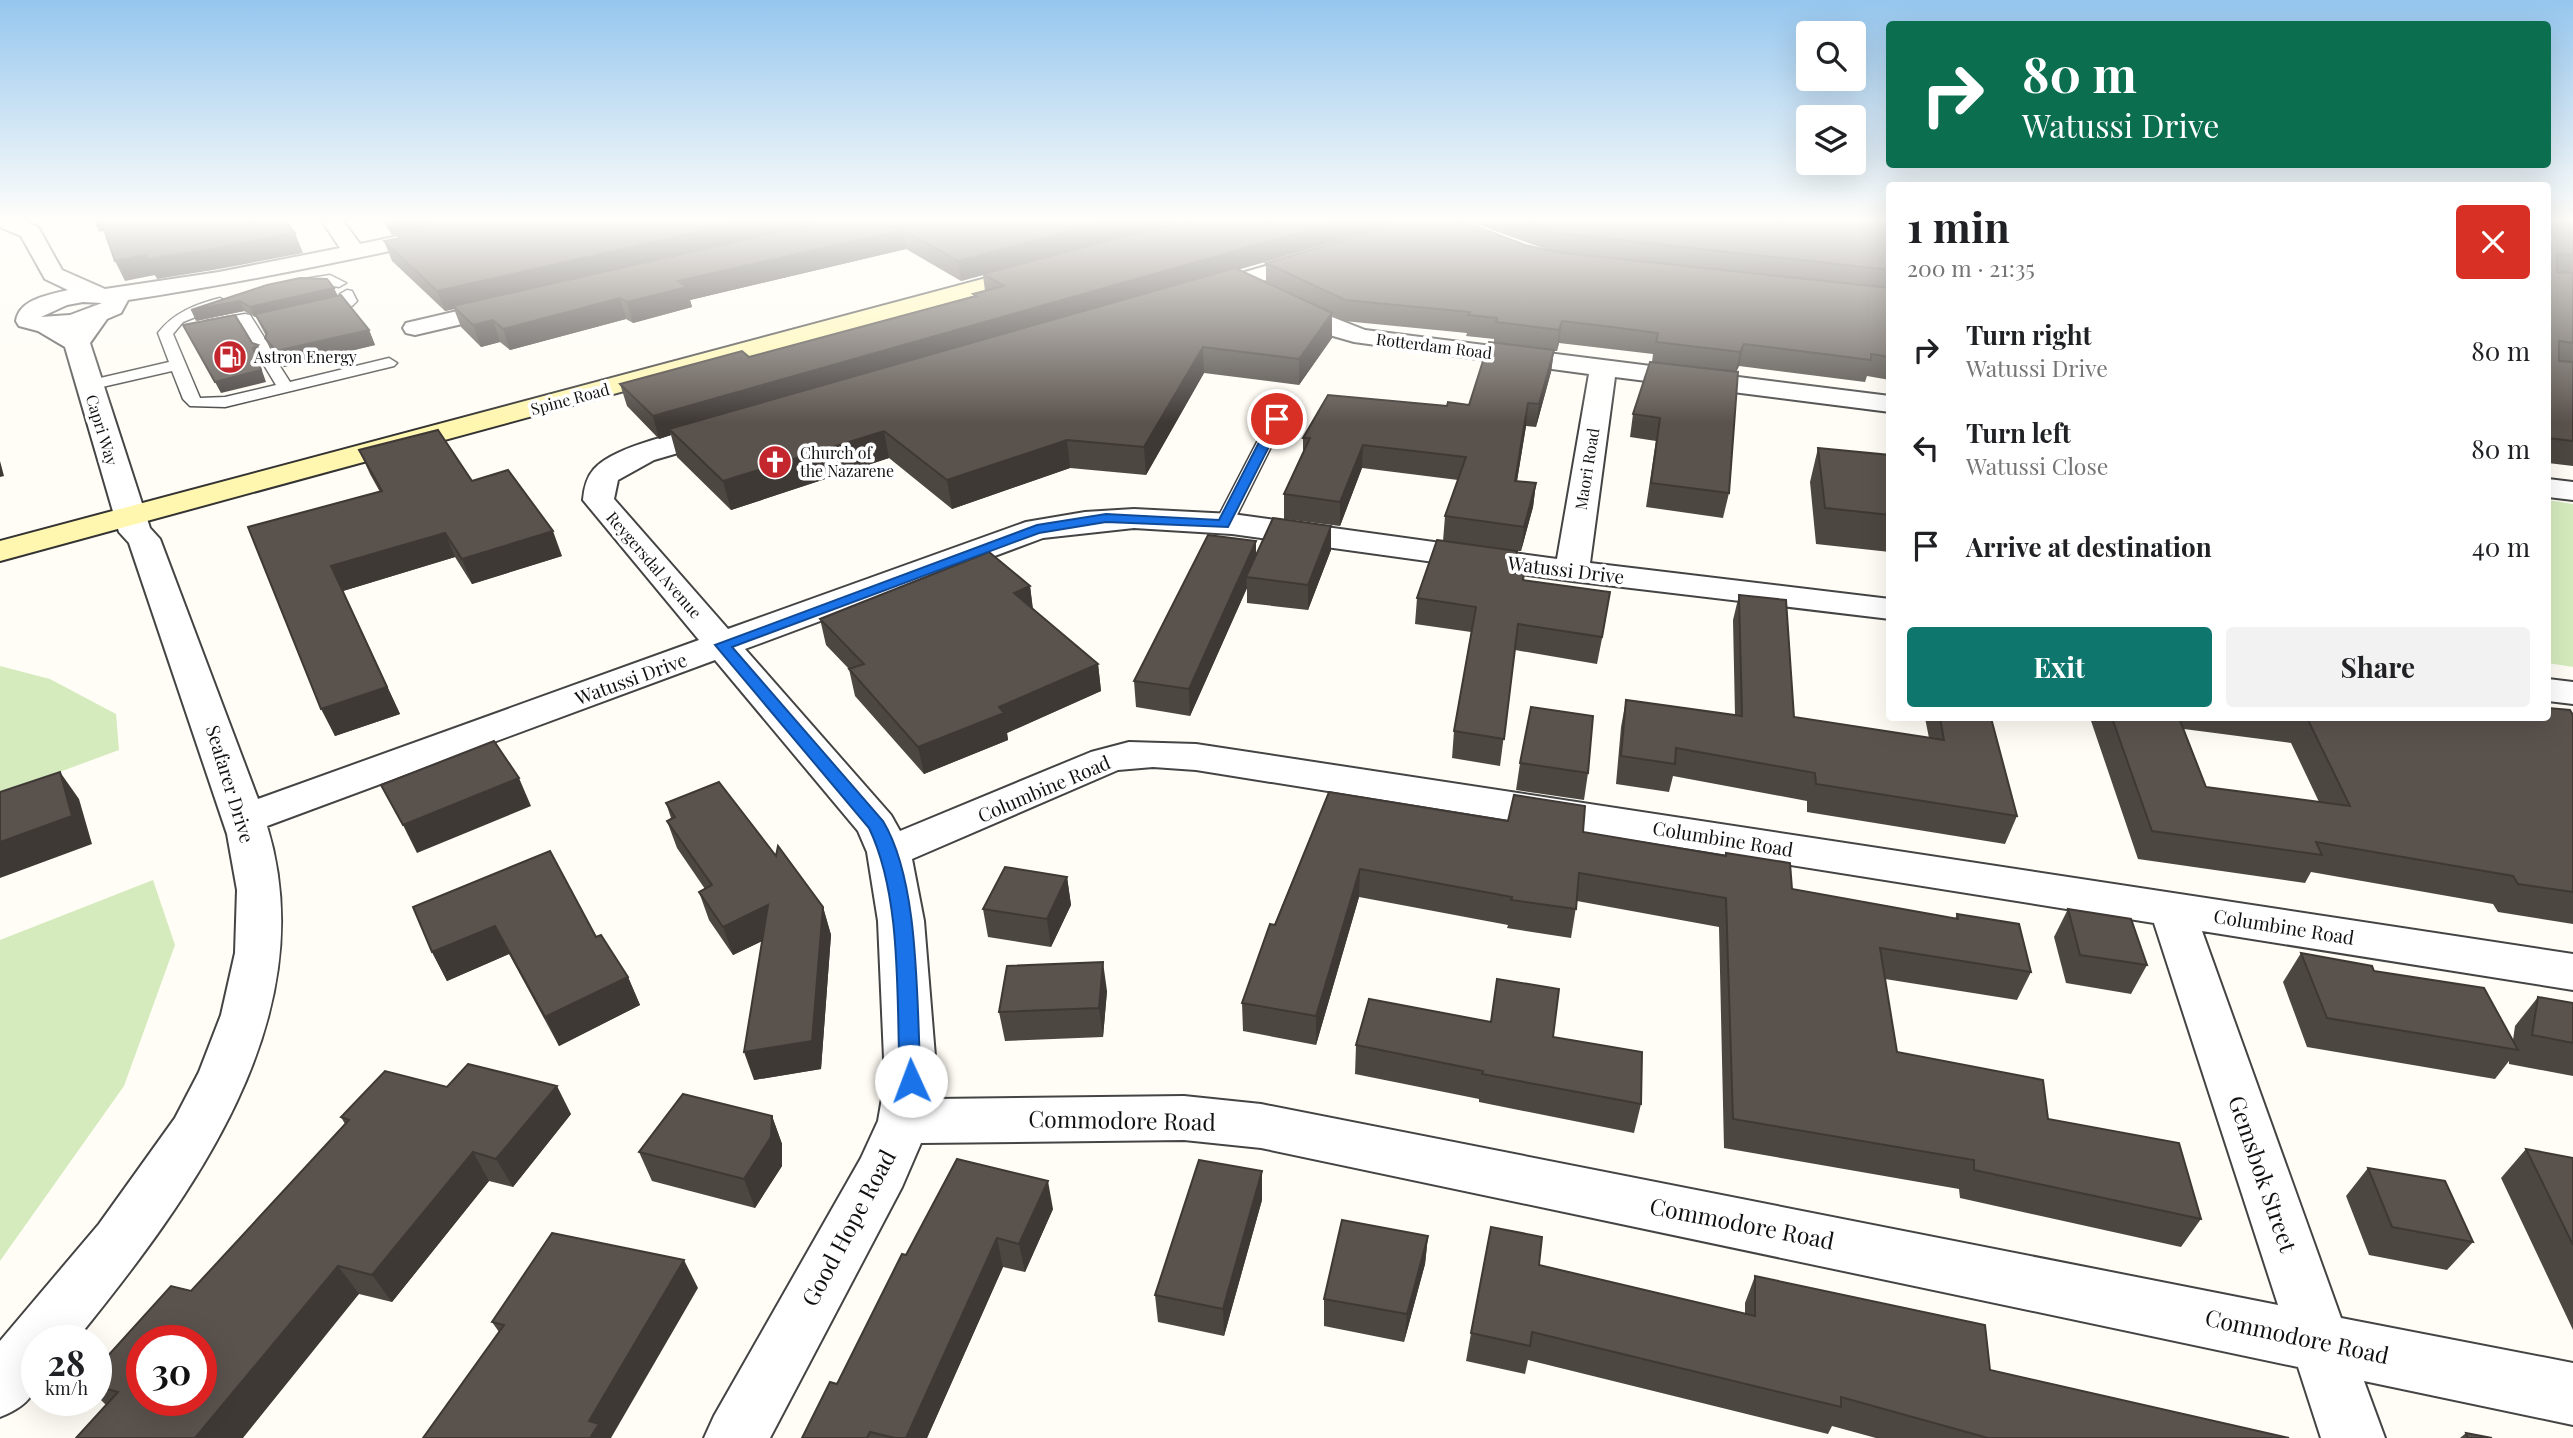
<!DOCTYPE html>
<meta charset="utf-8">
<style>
body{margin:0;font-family:"Playfair Display",serif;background:#f2f2f2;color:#202124;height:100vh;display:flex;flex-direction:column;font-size:26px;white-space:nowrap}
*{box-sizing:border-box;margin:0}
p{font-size:23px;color:#757577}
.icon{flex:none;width:38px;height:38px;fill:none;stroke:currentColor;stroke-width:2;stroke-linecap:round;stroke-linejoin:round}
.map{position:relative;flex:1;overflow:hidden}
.details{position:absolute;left:1886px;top:182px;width:665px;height:539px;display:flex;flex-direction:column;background:#fff;border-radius:7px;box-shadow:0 7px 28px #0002}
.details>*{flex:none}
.hud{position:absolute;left:1886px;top:21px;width:665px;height:147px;border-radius:7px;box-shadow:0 7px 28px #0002;background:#0b6e4f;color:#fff;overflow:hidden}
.fabs{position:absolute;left:1796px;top:21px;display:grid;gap:14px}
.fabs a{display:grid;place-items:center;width:70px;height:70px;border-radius:7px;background:#fff;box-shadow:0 7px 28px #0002;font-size:35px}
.speed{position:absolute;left:21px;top:1325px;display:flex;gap:14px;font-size:35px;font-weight:700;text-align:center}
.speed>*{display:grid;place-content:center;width:91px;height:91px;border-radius:50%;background:#fff;box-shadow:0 7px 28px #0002;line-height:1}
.speed small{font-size:18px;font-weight:400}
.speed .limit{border:10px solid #d22;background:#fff;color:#111}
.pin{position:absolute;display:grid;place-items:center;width:60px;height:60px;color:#fff;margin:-30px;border:4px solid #fff;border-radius:50%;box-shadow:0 2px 7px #0007}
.me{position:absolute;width:77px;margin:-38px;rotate:358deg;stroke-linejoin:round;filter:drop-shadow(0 0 5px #0008)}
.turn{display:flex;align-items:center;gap:24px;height:147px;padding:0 21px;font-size:32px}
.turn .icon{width:91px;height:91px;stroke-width:2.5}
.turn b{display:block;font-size:49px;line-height:60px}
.round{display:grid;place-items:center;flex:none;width:74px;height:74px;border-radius:7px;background:#f2f2f2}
.overview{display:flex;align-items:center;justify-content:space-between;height:119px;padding:0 21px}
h1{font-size:42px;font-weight:700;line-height:52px}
.button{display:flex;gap:14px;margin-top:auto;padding:14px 21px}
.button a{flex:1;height:80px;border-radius:7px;background:#0f766e;color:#fff;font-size:28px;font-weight:700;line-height:80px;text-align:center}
.button a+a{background:#f2f2f2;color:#202124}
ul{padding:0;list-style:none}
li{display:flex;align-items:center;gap:21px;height:98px;padding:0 21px}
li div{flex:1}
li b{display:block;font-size:26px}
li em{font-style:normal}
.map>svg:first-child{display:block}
.green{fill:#d5ebbd}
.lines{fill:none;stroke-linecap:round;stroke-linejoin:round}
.service-casing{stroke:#444;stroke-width:3}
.minor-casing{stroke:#444;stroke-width:4}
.secondary-casing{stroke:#333;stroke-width:4}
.service{fill:#fff;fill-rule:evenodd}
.minor{fill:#fff;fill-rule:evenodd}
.secondary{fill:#fff6b0;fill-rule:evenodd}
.wall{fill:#4d4742;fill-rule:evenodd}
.shaded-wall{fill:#3f3936}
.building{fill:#5a524d;stroke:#3f3936;stroke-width:2;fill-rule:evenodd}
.route{fill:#1a73e8;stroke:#114b97;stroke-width:2}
.labels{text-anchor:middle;stroke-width:7;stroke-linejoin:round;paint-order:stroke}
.far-street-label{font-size:16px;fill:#111;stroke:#fff}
.far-poi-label{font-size:16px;fill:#111;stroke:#fff;text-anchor:start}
.street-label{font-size:19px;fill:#111;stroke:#fff}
.near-street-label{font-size:23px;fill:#111;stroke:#fff}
</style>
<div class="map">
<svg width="2573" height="1438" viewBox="0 0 2573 1438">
<rect width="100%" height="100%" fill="#fffdf5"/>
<!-- green -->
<path class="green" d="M2548,500l25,4v163l-25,-4z
M0,666l50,13 66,35 3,36 -119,44z
M153,880l22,65 -51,141 -124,175v-321z"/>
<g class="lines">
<!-- service casing -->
<g class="service-casing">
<path id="service" d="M330,275l16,8 -7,4c-15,-4 -38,5 -48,-3l7,-4z
M347,290l5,1 5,10 -5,5 -35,9 -7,-4 32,-11 -2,-6z
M220,298l7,4 -2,3 -42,17 -10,12 27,64 25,-1 51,-12 -15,-25 8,-5 5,2 16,25 99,-24 8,5 -3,3 -169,41 -35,-1 -7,-7 -11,-28 -83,19 -8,-5 2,-3 86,-20 -11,-29c15,-20 38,-29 62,-35z
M245,314l5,1 22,35 -3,3h-10l-18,-30 -35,6 -7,-4 7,-4z
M1277,414l8,5 -55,110h-14l-2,-4 55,-106z"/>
</g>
<!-- minor casing -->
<g class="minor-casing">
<path id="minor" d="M0,221h24l14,6 24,43 43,19 114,-17 121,-24 -18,-27h21l17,23 111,-23h44l-10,6c-126,26 -250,54 -377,73l-7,13 -14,6 -17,24 60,185 10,11 98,260 441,-159 -116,-140c1,-11 3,-22 11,-31 22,-25 96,-38 129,-47l10,3 4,6 -4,6 -79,23 -36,20 -4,19 114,130 298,-107 59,-10 49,-3 98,5 325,45 32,-185 -235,-32 -28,-8 -51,-24 -3,-5 3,-5 9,-2 81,32 525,66v16l-275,-35 -25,186 300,36v20l-318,-38 -340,-47 -98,-6 -91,10 -298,111 146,166 9,16 191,-79 38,-10 67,2 1377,210v36l-371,-59 139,387 232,45v62l-209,-44 21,57h-64l-23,-71 -1037,-219 -77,-8 -263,3 -19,44 -132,251h-66l10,-22 147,-258 17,-37 7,-40 -7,-160 -11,-69 -9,-21 -143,-171 -448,166c59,193 -77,373 -191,514h-39c0,42 6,60 -37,77v-76l99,-117 76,-106 24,-46 22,-57 14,-62 2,-63 -10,-56 -98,-291 -10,-11 -54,-185 -27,-16 -19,-5 -3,-5c3,-22 33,-26 52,-31l-23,-11 -24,-43 -21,-9zM83,302l19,1 -32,12 -29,2 26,-12zM1153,767l43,3 958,153 124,382 -1017,-201 -77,-8 -250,3 3,-18 -13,-160 -12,-62 206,-89z
M1318,251l8,2 3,5 -3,5 -122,35 -8,-2 -4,-5 4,-5z
M509,299l9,2 3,5 -3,5 -103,24 -9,-2 -3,-5 3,-5z
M2548,479l25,3v18l-25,-3z
M2548,679l25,3v22l-25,-3z"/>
</g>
<!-- secondary casing -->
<g class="secondary-casing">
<path id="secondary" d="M1035,265l8,2 4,5 -4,5 -1043,284v-20z"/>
</g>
<!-- service -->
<use href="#service" class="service"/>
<!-- minor -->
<use href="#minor" class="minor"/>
<!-- secondary -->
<use href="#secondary" class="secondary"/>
</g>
<!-- wall -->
<path class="wall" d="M383,221h799l58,49 26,12v-19l259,-18 23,5 -81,-29h423v159l-23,-4 -2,6 -126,-16 -3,6 -7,121 -6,25 -77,-11 10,-66 -26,-4 3,-23 19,-52 1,-8 -94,-11 -2,8h-3l-3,21 -15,55 -10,-1 -9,55 19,2 -3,24 -12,44h-4l-2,22 8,7 83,38 -9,46 -82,-14 -15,116 -48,-8 2,-27 17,-99 -56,-8 2,-26 26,-57 2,-25 13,-36 -96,-12 -22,58 -56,-7v-25l19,-41v-15l144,-32 22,-1 25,-62v-4l-28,-3 1,-3 -123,-12 -12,-6v23l-33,47 -95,-12 -58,102 -76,-7 -118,41 -63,-51 -158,52 -54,-53 -6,-22 -12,4 -32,-33 -7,-22 129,-27 225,-60 -1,-3 12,-3 -2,-16 -22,6 -55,-32 -216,51 2,7 -59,16 -7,-4 -116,31 -10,-8 -19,5 -20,-20 -7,-18 -9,2 -53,-50 -8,-20 15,-3 -2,-4 -5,1z
M2548,221h25v245l-25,-3z
M267,285l70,11 32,34 6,15 -91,22 -12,-14 -7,-15 1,-2 -10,-19h-1l-11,-6 -48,10z
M1818,448l72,7v97l-74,-8 -6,-62z
M359,450l113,31 90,75 -90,28 -17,-27 -112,34 57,123 -65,22 -87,-209 132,-35 -10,-18z
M1256,541v15l75,-6 -23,60 -61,-7v-15l-57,128 -54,-9 -2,-26z
M1030,586l3,23 65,55 3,27 -94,42 1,7 -84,34 -69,-78 -6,-27 -23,-24 -6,-26z
M1739,595l55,122 135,21 -4,-20h66l26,98 -12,28 -198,-32v-11l-134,-25 -4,16 -53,-8 5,-57 5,-27 109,15 -2,-95z
M2573,715v209l-75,-12 -5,-8 -182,-32 -6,11 -167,-24 -48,-141h458zM2184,729l107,14 28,59 -113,-15z
M1520,763l68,10 -4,27 -68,-10z
M1329,792l179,29 75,11 142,24 1,-3 66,36 163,30 2,-5 74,58 -14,28 -132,-21 12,73 151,67 153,100 -20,28 -221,-49 -1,-9 -235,-41 -5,-221 -142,-26 -6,37 -64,-10 1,-3 -149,-28 -43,148 -73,-14 -1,-28z
M666,803l110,53 47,51 8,28 -10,134 -67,11 8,-139 -29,14 -24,-35 -10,-28 6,-3 -28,-41 -10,-27 4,-3z
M1067,877l4,28 -20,42 -63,-10 -5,-28z
M413,907l183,30 32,40 12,28 -81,41 -50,-92 -62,27 -15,-29z
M2068,909l79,56 -16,29 -65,-11 -12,-46z
M2301,953l73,18 139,69 2,-14 23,-29 35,6v73l-64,-12v-3l-14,18 -188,-32 -24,-65z
M1107,991l-4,46 -98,4 -6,-29z
M1553,1037l88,67 -7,29 -155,-31v-3l-124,-25 1,-29z
M447,1087l124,27 -58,73 -24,-6 -97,121 -33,-8 -253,111 -10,-10v-26l95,-78 154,-167 -4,-7z
M772,1116l10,28v22l-27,42 -103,-27 -13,-29z
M2526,1149l47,9v172l-72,-152z
M2368,1168l105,74 -26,28 -78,-15 -23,-59z
M1262,1200l-38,136 -66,-14 -3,-27z
M1053,1209l-28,63 -22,-5 -76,171h-125l35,-54 69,-129z
M1428,1236l-3,28 -21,78 -80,-16v-27z
M1539,1265l206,49v-11l10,-27 235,94 299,68h-413l-44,-12 -4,8 -300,-74 -3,14 -59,-13 5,-28z
M698,1288l-199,44 -7,-10z
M2466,1433l26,5h-32z"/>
<!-- shaded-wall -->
<path class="shaded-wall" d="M94,221h8l5,9 -8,2z
M387,221h69l-64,14z
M747,221h87l-381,85 1,3 -9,2 -8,-20z
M1109,221h73l-221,60 -3,-20z
M1341,221h65l-731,213 -6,-5 2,6 -12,4 -6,-23z
M903,230l3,19 -216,51 2,7 -59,16 -6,-21 51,-21z
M295,233l8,20 -84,16 -62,10 -10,-20z
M145,255l10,20 -30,6 -10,-20z
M334,288l5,10 -84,19 -5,-10z
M620,298l6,21 -116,31 -7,-21z
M240,301l4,10 -48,10 -5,-11z
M1332,313v25l-33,47v-26z
M493,320l7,22 -19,5 -8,-22z
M1562,321l-3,22 -2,8 2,-21z
M369,330l6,15 -91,22 -8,-16z
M1744,344l-5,22 -4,8 5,-22z
M258,345l5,11 -5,3 8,23 -45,11 -6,-11z
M1203,347l1,26 -58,102 -2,-28z
M1554,350l-3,22 -15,55 3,-23z
M1528,403l-2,23 -13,79 2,-24z
M884,431l5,27 -158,52 -8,-29z
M1067,440l3,28 -118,41 -5,-29z
M1363,445l-1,23 -22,58v-24z
M0,461l4,15 -4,1z
M1536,483l-3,24 -12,44 3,-24z
M1331,526v24l-23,60v-25z
M553,531l9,25 -90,28 -10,-25z
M445,533l10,24 -112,34 57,123 -65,22 -14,-27 10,-143z
M1256,541v25l-10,11 1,11 -57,128 -1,-27z
M1517,551l-2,25 -3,-3z
M1030,586l3,26 -19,-19z
M1098,664l3,27 -94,42 1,7 -84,34 -6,-27 81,-40z
M60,772l19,27 13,45 -92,34v-36z
M519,778l12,28 -114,47 -14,-28z
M1360,869l-1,28 -43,148v-29z
M1067,877l4,28 -20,42 -4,-28z
M768,905l9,29 -44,21 -10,-28z
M823,907l8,28 -10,134 -67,11 -10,-28z
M495,926l14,28 -62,27 -15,-29z
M1103,962l4,29 -4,46 -4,-29z
M628,977l12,28 -81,41 -14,-29z
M557,1086l14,28 -58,73 -17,-28z
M772,1116l10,28v22l-27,42 -11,-29z
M473,1152l16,29 -97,121 -20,-27z
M1262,1171v29l-38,136 -1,-27z
M1048,1181l5,28 -28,63 -6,-28z
M1428,1236l-3,28 -21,78 3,-28z
M997,1238l6,29 -76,171h-21z
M684,1260l14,28 -87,150h-21l-1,-17z
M338,1266l21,28 -116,144h-48z"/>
<!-- building -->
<path class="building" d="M101,221h184l10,12 -86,17 -62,9 -2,-4 -30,6z
M446,221h301l-310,70 -53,-50 16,-3 -4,-6z
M828,221h281l-151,40 -55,-31 -225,51 9,6 -60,15 -7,-4 -117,31 -10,-9 -20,5 -20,-19z
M1184,221h157l-688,195 -33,-32 122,-33 7,6 227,-61 -3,-2 31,-8 -21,-12z
M1409,221h53l63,24 31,7 334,36v69l-19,-3v6l-127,-16 -4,8 -84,-10 2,-9 -54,-7 -42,-5 -3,9 -63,-8 1,-4 -29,-3 2,-3 -125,-12 -79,-37z
M1523,221h367v49l-333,-37z
M2548,221h25v34l-16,-1v18l16,1v70l-14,-2v20l14,1v79l-25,-3z
M1235,268l97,45 -33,46 -96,-12 -59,100 -77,-7 -120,40 -63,-49 -161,50 -54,-52z
M300,278l27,1 7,9 -84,19 -10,-6 -49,9 76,-25z
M341,295l28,35 -93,21 -11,-13 2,-5 -12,-19z
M235,315l17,28 6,2 -5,3 8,22 -46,12 -32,-57z
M1489,342l65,8 -15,54 -11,-1 -13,78 21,2 -12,44 -79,-11 21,-59 -103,-12 -23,57 -56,-8 26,-56h-7l25,-43 119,11 1,-4 21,3z
M1650,362l88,10 -9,121 -78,-10 9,-65 -27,-4z
M438,430l34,51 36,-11 45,61 -91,28 -17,-26 -114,33 56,121 -66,22 -73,-182 134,-36 -23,-41z
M1818,448l72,7v60l-65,-7z
M1273,518l58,8 -23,59 -62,-8z
M1208,535l48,6 -67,148 -55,-8z
M1437,540l80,11 -5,22 12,1 -1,6 87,12 -8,45 -84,-13 -14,115 -50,-8 22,-124 -59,-9z
M989,552l41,34 -16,7 84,71 -99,43 5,6 -86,34 -69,-78 15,-5 -44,-45z
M1739,595l47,5 8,117 150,23 -4,-22h51l26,98 -201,-32 -1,-11 -139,-25 -1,16 -54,-8 5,-56 116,16z
M1531,707l62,9 -5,57 -68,-10z
M2548,708l22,2 3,5v177l-55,-8 -5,-8 -197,-34 6,13 -170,-24 -40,-113h67l27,69 144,19 -43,-88h241z
M494,741l25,37 -116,47 -22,-40z
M60,772l12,44 -72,26v-50z
M719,782l57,74 2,-10 45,61 -11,134 -68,11 24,-147 -45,22 -24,-35 13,-7 -45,-64 8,-4 -9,-14z
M1329,792l179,29 6,-26 71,11 -2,26 143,24v-3l64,10 2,26 166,30 -1,-5 62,10 12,48 -151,-24 17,104 146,28 5,39 131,24 22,76 -227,-49v-10l-241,-41 -7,-221 -147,-25 -3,36 -65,-9 1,-3 -152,-28 -44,147 -74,-13 28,-79 5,1z
M550,851l46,86 5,-2 27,42 -83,40 -50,-91 -63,26 -19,-45z
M1005,867l62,10 -20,42 -64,-10z
M2068,909l63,10 16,46 -67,-10z
M2301,953l71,13 2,5 110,17 34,62 -191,-32z
M1103,962l-4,46 -100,4 8,-46z
M1497,979l62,10 -6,48 89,15 -1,52 -159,-30 1,-3 -127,-26 13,-46 122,23z
M2538,997l35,6v40l-41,-8z
M468,1064l89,22 -61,73 -23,-7 -101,123 -34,-9 -143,172h-119l42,-46 -22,-6v-17l75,-83 20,5 158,-171 -8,-3 44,-46 62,16zM142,1340h59v60h-59z
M683,1094l89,22 -1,21 -27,42 -105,-27z
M2526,1149l47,9v87z
M957,1159l91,22 -29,63 -22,-6 -91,200h-11l-25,-6 -3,6h-65l28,-56 7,2 65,-130 4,1z
M1199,1160l63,11 -39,138 -68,-14z
M2368,1168l77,13 28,61 -81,-15z
M1342,1220l86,16 -21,78 -83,-15z
M1491,1227l51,10 -3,28 216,51v-40l230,49 5,45 299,68h-301l-147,-41v10l-309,-75 -2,14 -59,-13z
M552,1233l132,27 -95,161 10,3 -9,14h-167l81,-113 -12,-3z
M2466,1433l26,5h-24z"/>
<!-- sky -->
<linearGradient id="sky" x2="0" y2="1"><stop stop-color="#95c6ee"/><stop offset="0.52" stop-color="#fffefa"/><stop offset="1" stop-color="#fffefa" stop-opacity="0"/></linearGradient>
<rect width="2573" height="423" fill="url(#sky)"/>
<!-- route -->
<path class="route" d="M1277,416l6,3 -55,108 -122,-5 -67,11 -307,114 151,174c38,63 33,186 38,260l-3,6 -7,3 -8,-3 -3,-6c-4,-79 3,-182 -31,-253l-154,-183 322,-120 69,-11 113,6 52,-101z"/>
<!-- icons -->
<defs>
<g id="fuel-disc" transform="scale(1.75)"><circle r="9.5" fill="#c4262e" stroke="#fff"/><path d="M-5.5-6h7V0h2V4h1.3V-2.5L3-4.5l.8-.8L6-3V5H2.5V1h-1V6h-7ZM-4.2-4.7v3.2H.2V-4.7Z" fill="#fff"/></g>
<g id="church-disc" transform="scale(1.75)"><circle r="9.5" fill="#c4262e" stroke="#fff"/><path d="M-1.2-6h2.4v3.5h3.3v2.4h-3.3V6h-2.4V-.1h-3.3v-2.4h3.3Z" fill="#fff"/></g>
</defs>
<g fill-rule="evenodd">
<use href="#fuel-disc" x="230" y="357"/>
<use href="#church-disc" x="775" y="462"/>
</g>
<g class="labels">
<!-- far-street labels -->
<g class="far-street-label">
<text transform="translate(1434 346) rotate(7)" y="6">Rotterdam Road</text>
<text transform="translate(570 399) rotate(-15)" y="6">Spine Road</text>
<text transform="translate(102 430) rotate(73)" y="6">Capri Way</text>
<text transform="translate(1587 469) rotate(-81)" y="6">Maori Road</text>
<text transform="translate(654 565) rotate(49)" y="6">Reygersdal Avenue</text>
</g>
<!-- far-poi labels -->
<g class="far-poi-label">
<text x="254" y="363">Astron Energy</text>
<text x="800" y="459">Church of<tspan x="800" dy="18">the Nazarene</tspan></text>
</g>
<!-- street labels -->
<g class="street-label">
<text transform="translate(1566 570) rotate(7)" y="7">Watussi Drive</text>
<text transform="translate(631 679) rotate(-20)" y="7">Watussi Drive</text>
<text transform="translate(230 784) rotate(73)" y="7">Seafarer Drive</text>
<text transform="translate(1044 789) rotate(-23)" y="7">Columbine Road</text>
<text transform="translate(1723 839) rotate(9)" y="7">Columbine Road</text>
<text transform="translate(2284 927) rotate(9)" y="7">Columbine Road</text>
</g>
<!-- near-street labels -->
<g class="near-street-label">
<text transform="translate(1122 1121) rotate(1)" y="8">Commodore Road</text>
<text transform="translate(2262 1174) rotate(71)" y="8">Gemsbok Street</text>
<text transform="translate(1742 1224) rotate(11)" y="8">Commodore Road</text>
<text transform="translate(849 1228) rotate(-62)" y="8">Good Hope Road</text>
<text transform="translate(2297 1337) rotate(12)" y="8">Commodore Road</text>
</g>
</g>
</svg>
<div class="fabs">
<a><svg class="icon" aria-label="search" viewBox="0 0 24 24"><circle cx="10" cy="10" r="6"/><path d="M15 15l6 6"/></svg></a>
<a><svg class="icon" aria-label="layers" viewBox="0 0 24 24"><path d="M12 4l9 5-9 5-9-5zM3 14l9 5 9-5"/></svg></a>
</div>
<div class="speed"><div>28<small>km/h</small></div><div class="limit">30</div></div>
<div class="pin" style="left:1277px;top:419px;background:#d93025"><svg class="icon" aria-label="arrive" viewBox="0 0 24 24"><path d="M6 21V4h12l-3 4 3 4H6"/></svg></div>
<svg class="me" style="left:911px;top:1081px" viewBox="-20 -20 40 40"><circle r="19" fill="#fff"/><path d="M0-13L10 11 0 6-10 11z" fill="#1a73e8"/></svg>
<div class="hud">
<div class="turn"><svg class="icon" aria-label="right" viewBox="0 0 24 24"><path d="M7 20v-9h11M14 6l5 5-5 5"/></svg><div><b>80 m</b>Watussi Drive</div></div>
</div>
<section class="details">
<div class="overview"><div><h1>1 min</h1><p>200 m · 21:35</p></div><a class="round" style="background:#d93025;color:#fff"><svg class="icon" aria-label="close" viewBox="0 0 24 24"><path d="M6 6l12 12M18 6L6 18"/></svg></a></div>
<ul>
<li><svg class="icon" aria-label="right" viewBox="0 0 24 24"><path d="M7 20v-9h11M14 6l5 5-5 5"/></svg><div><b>Turn right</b><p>Watussi Drive</p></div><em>80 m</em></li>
<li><svg class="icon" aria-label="left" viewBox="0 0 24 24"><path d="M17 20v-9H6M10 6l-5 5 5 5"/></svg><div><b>Turn left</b><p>Watussi Close</p></div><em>80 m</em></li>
<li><svg class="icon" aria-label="arrive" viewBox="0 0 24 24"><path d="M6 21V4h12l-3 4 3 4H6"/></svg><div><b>Arrive at destination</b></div><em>40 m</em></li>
</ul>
<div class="button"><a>Exit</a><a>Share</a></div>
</section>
</div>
